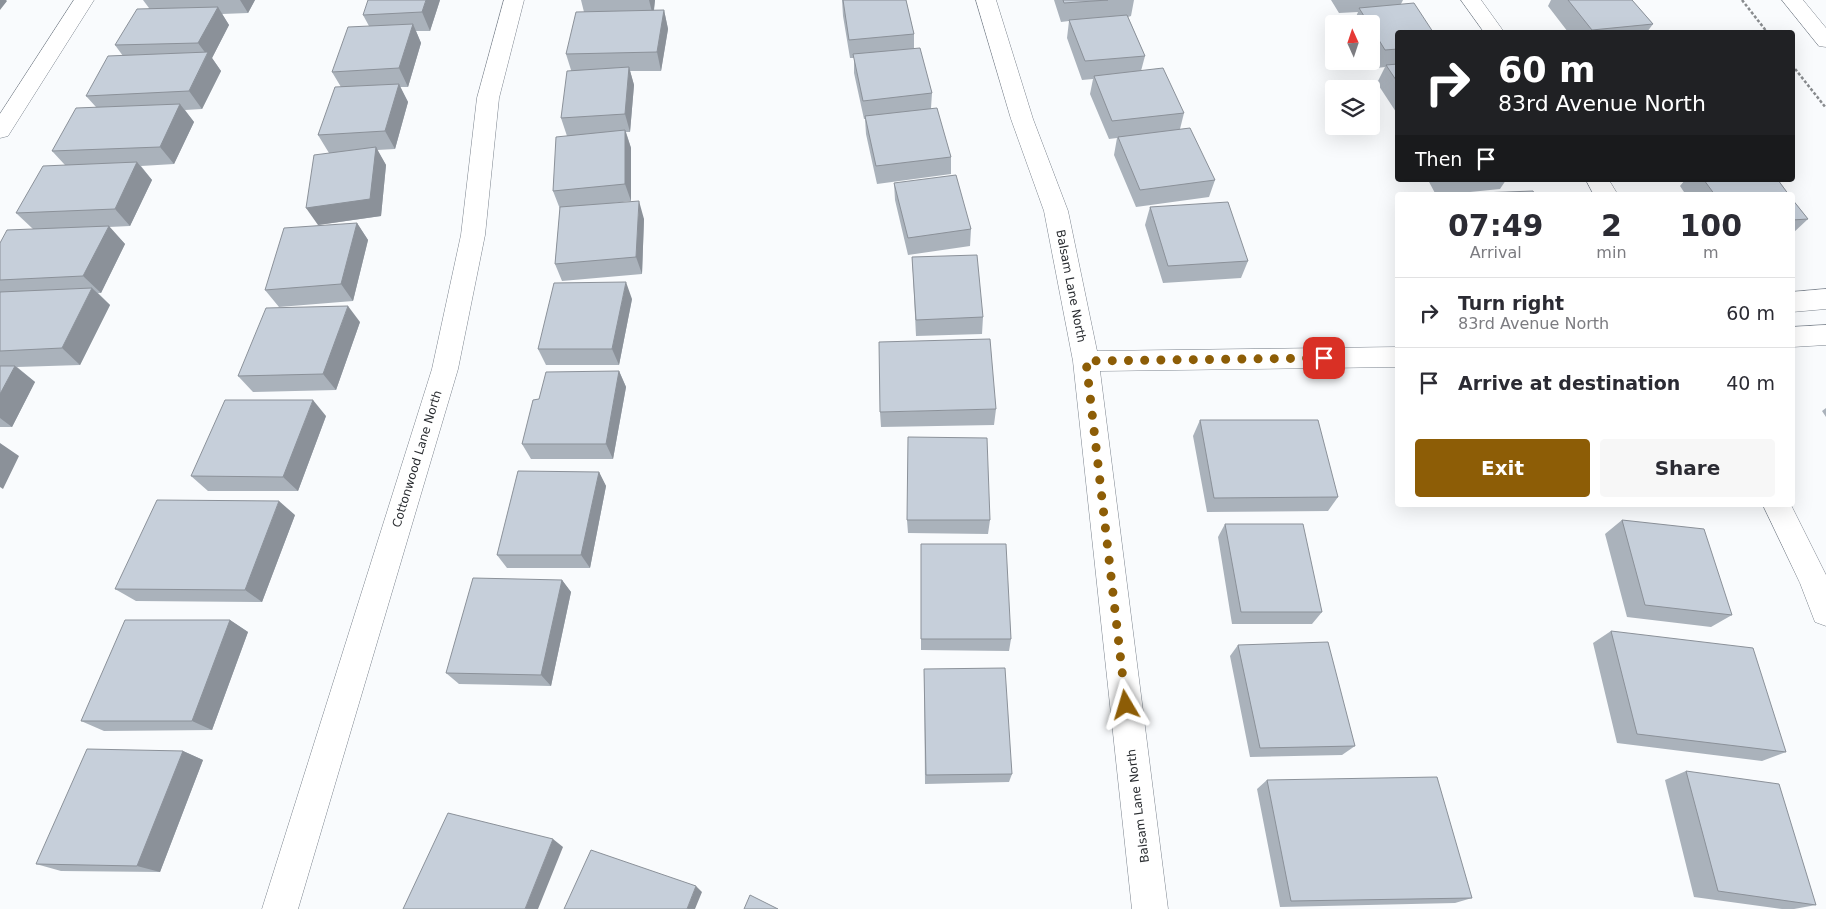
<!DOCTYPE html>
<style>
body{margin:0;font-family:"DejaVu Sans",sans-serif;background:#f7f7f7;color:#2b2b33;height:100vh;display:flex;flex-direction:column;font-size:19px;white-space:nowrap}
*{box-sizing:border-box;margin:0}
p{font-size:16px;color:#7c7c81}
.icon{flex:none;width:28px;height:28px;fill:none;stroke:currentColor;stroke-width:2;stroke-linecap:round;stroke-linejoin:round}
.map{position:relative;flex:1;overflow:hidden}
.details{position:absolute;left:1395px;top:192px;width:400px;height:315px;display:flex;flex-direction:column;background:#fff;border-radius:5px;box-shadow:0 5px 20px #0002}
.details>*{flex:none}
.hud{position:absolute;left:1395px;top:30px;width:400px;height:152px;border-radius:5px;box-shadow:0 5px 20px #0002;background:#202124;color:#fff;overflow:hidden}
.needle{width:32px;rotate:357deg}
.controls{position:absolute;left:1325px;top:15px;display:grid;gap:10px}
.controls a{display:grid;place-items:center;width:55px;height:55px;border-radius:5px;background:#fff;box-shadow:0 5px 20px #0002;font-size:25px}
.pin{position:absolute;display:grid;place-items:center;width:42px;height:42px;color:#fff;margin:-21px;border-radius:10px;box-shadow:0 2px 8px #0006}
.me{position:absolute;width:55px;margin:-28px;rotate:353deg;stroke-linejoin:round;filter:drop-shadow(0 0 4px #0008)}
.turn{display:flex;align-items:center;gap:18px;height:105px;padding:0 20px;font-size:22px}
.turn .icon{width:65px;height:65px;stroke-width:2.5}
.turn b{display:block;font-size:35px;line-height:42px}
.then{display:flex;align-items:center;height:48px;padding:0 20px;background:#0003;gap:10px;font-size:19px}
.eta{display:flex;justify-content:space-evenly;align-items:center;height:85px;text-align:center}
.eta b{font-size:30px;font-weight:600;line-height:35px}
.action{display:flex;gap:10px;margin-top:auto;padding:10px 20px}
.action a{flex:1;height:58px;border-radius:5px;background:#8d5d06;color:#fff;font-size:20px;font-weight:600;line-height:58px;text-align:center}
.action a+a{background:#f7f7f7;color:#2b2b33}
ul{padding:0;list-style:none}
li{display:flex;align-items:center;gap:15px;height:70px;padding:0 20px;border-top:1px solid #e1e1e2}
li div{flex:1}
li b{display:block;font-size:19px}
li em{font-style:normal}
.map>svg:first-child{display:block}
.lines{fill:none;stroke-linecap:round;stroke-linejoin:round}
.street-casing{stroke:#7c848e;stroke-width:1}
.secondary-casing{stroke:#7c848e;stroke-width:1}
.path{stroke:#888b8e;stroke-width:2.5;stroke-dasharray:3 2;stroke-linecap:butt}
.street{fill:#fff;fill-rule:evenodd}
.secondary{fill:#fff;fill-rule:evenodd}
.wall{fill:#aab2bb}
.shaded-wall{fill:#8b9199}
.building{fill:#c6cfda;stroke:#8b9199}
.route{stroke:#8d5d06;stroke-width:9;stroke-dasharray:0 16.2}
.labels{text-anchor:middle;stroke-width:4;stroke-linejoin:round;paint-order:stroke}
.street-label{font-size:12px;fill:#2a2d31;stroke:#fff}
</style>
<div class="map">
<svg width="1826" height="909" viewBox="0 0 1826 909">
<rect width="100%" height="100%" fill="#f9fbfd"/>
<g class="lines">
<!-- street casing -->
<g class="street-casing">
<path id="street" d="M74,0h20l-86,136 -8,2v-24z
M504,0h20l-25,98 -14,137 -27,134 -160,540h-36l170,-540 29,-134 16,-137z
M976,0h20l37,119 35,92 29,140 301,-4v20l-298,4 68,538h-36l-59,-548 -29,-150 -33,-92z
M1461,0h20l23,32h-20z
M1586,180h23l9,15h-24z
M1826,289v20l-34,3v-20z
M1826,325v20l-34,2v-20z
M1763,505h28l35,70v51l-11,-4 -15,-39z"/>
</g>
<!-- secondary casing -->
<g class="secondary-casing">
<path id="secondary" d="M1782,0h21l23,28v19l-7,-1z"/>
</g>
<!-- path -->
<path class="path" d="M1742,0l25,32
M1792,65l34,43"/>
<!-- street -->
<use href="#street" class="street"/>
<!-- secondary -->
<use href="#secondary" class="secondary"/>
</g>
<!-- wall -->
<path class="wall" d="M143,0h112l-7,13 -26,1 7,11 -17,33 9,13 -19,38 -17,1 9,12 -20,42 -33,2 11,14 -22,46 -21,1 16,17 -24,49h-3l12,12 -30,60 -63,2 18,15 -23,45h-12v-184l33,-14 -17,-16 49,-48 -13,-14 44,-44 -10,-11 37,-40 -8,-11 34,-37z
M440,0l-10,31h-14l5,12 -13,44h-8l8,15 -13,47 -18,1 9,15 -5,51 -63,9 11,-72 -11,-18 23,-48 -9,-15 37,-46 -6,-11z
M581,0h74l-1,11 10,-1 4,19 -7,42h-31l4,14 -4,47h-4l5,16v53l-17,2 30,16 -2,55 -80,7 -7,-17 5,-55 -7,-18 14,-55 -6,-18 10,-48 -5,-16 18,-42z
M842,0h64l8,34v14l18,45 -1,15 20,49v17l-74,10 -11,-50 -1,-15h-1l-10,-46v-15h-4l-7,-42z
M1054,0h80l-3,16 -3,1 17,39 -4,15 43,42 -4,16 35,51 -6,17 -73,10 -22,-52 3,-17 -8,1 -19,-45 3,-15 -11,1 -15,-42 2,-17 -8,1z
M1331,0h72l-2,4 -3,28v83l-21,-32 8,-16 -8,1 -6,-9v-35h-18l5,-12 -19,1z
M1551,0h81l21,24 -6,8h-79l-20,-26z
M1428,180h78l-6,9 -60,6h-4z
M1685,180h93l11,15h-103l-6,-9z
M894,183l77,46 -1,17 -62,9 -13,-55z
M1792,199l16,20 -16,15z
M1150,207l98,54 -7,17 -78,5 -18,-58z
M357,223l11,17 -15,61 -74,6 -14,-17z
M912,257l71,60 -1,17 -66,2 -3,-62z
M632,299l-13,66h-73l-8,-16z
M360,322l-24,68 -83,2 -15,-16z
M619,371l7,16 -13,72h-82l-9,-15 17,-45z
M1826,408v9l-4,-6z
M996,409l-2,16 -113,2 -1,-15z
M326,416l-28,75h-90l-17,-15z
M1200,420l138,77 -10,14 -121,1 -14,-76z
M599,472l7,14 -16,82h-83l-10,-13z
M1637,505h27l-2,2z
M295,515l-33,87 -126,-1 -21,-12z
M907,520h83l-2,14 -80,-1z
M1622,520l110,95 -21,12 -84,-10 -22,-83z
M1225,524l97,88 -10,12h-80l-14,-87z
M921,544l90,95 -2,12 -88,-1z
M562,580l9,12 -20,94 -92,-2 -13,-11z
M230,620l18,12 -36,98 -108,1 -23,-10z
M1611,631l175,121 -24,9 -145,-18 -24,-100z
M1238,645l117,101 -13,9 -92,2 -20,-101z
M924,669l88,105 -3,8 -84,2z
M183,751l20,9 -43,112 -99,-1 -25,-7z
M1686,771l130,134 -22,4h-12l-88,-12 -29,-117z
M1267,780l205,118 -17,5 -175,4 -23,-118z"/>
<!-- shaded-wall -->
<path class="shaded-wall" d="M0,0h6l1,1 -7,9z
M240,0h15l-7,13z
M426,0h14l-10,31 -8,-19z
M649,0h6l-2,16z
M218,7l11,18 -17,33 9,13 -19,38 -13,-18 18,-36 -9,-12z
M664,10l4,19 -7,42 -4,-19z
M413,24l8,19 -13,44 -9,-19z
M629,67l5,18 -4,47 -5,-18z
M399,84l9,18 -13,47 -10,-18z
M180,104l14,18 -20,42 -14,-17z
M625,130l6,18v53l-6,-17z
M376,147l10,18 -5,51 -63,9 -12,-17z
M137,162l15,18 -22,46 -15,-17z
M639,201l5,18 -2,55 -6,-17z
M357,223l11,17 -15,61 -12,-17z
M109,226l16,18 -24,49 -18,-17z
M626,282l6,17 -13,66 -7,-16z
M92,288l18,17 -30,60 -18,-17z
M348,306l12,16 -24,68 -13,-16z
M15,366l20,16 -23,45 -12,-9v-24z
M619,371l7,16 -13,72 -7,-15z
M313,400l13,16 -28,75 -15,-14z
M0,443l19,13 -16,33 -3,-2z
M599,472l7,14 -16,82 -9,-13z
M279,501l16,14 -33,87 -17,-12z
M562,580l9,12 -20,94 -10,-11z
M230,620l18,12 -36,98 -20,-9z
M183,751l20,9 -43,112 -23,-6z
M553,839l10,8 -25,62h-13z
M696,886l6,6 -7,17h-8z"/>
<!-- building -->
<path class="building" d="M368,0h58l-4,12 -59,3z
M843,0h63l8,34 -65,6z
M1063,0h45l-44,3z
M1568,0h64l21,24 -61,6z
M1414,3l19,29h-35v17l-13,1 -14,-23v-3h-2l-10,-16z
M218,7l-20,36 -83,2 22,-36z
M664,10l-7,42 -91,2 10,-42z
M1127,15l18,41 -60,5 -16,-41z
M413,24l-14,44 -67,4 16,-45z
M920,48l12,45 -69,8 -10,-47z
M208,52l-19,39 -103,5 22,-40z
M1398,64v19l-12,-18z
M629,67l-4,47 -64,4 6,-47z
M1163,68l21,45 -72,8 -18,-45z
M399,84l-14,47 -67,4 17,-48z
M180,104l-20,43 -108,4 24,-43z
M937,108l14,49 -75,9 -11,-50z
M1190,128l25,52 -75,10 -22,-53z
M625,130v54l-72,7 3,-54z
M376,147l-6,52 -64,9 8,-53z
M137,162l-22,47 -99,4 27,-47z
M956,175l15,54 -63,9 -14,-55z
M1704,180h74l11,15h-74z
M1533,191l2,4 -81,-1z
M1792,199l16,20 -16,1z
M639,201l-3,56 -81,7 5,-57z
M1228,202l20,59 -80,5 -18,-59z
M357,223l-16,61 -76,6 19,-62z
M109,226l-26,50 -83,4v-37l7,-13z
M977,255l6,62 -67,3 -4,-63z
M626,282l-14,67h-74l16,-66z
M92,288l-30,60 -62,3v-59z
M348,306l-25,68 -85,2 28,-68z
M990,339l6,70 -116,3 -1,-70z
M0,366h15l-15,28z
M619,371l-13,73h-84l11,-44 6,-1 7,-27z
M225,400h88l-30,77 -92,-1z
M1200,420h118l20,77 -124,1z
M908,437l79,1 3,82h-83z
M518,471l81,1 -18,83h-84z
M157,500l122,1 -34,89 -130,-1z
M1622,520l82,9 28,86 -87,-10z
M1225,524h78l19,88h-81z
M921,544h85l5,95h-90z
M473,578l89,2 -21,95 -95,-2z
M125,620h105l-38,101h-111z
M1611,631l142,17 33,104 -149,-18z
M1328,642l27,104 -95,2 -22,-103z
M1005,668l7,106 -86,1 -2,-106z
M87,749l96,2 -46,115 -101,-2z
M1686,771l93,13 37,121 -98,-14z
M1437,777l35,121 -181,3 -24,-121z
M448,813l105,26 -28,70h-122z
M591,850l105,36 -9,23h-123z
M750,895l28,14h-34z"/>
<g class="lines">
<!-- route -->
<path class="route" d="M1126,705l-40,-344 238,-3"/>
</g>
<g class="labels">
<!-- street labels -->
<g class="street-label">
<text transform="translate(1071 286) rotate(79)" y="4">Balsam Lane North</text>
<text transform="translate(417 459) rotate(-73)" y="4">Cottonwood Lane North</text>
<text transform="translate(1138 806) rotate(-97)" y="4">Balsam Lane North</text>
</g>
</g>
</svg>
<div class="controls">
<a><svg class="needle" viewBox="-14 -14 28 28"><path d="M0-13l5 13h-10z" fill="#e53935"/><path d="M0 13l5-13h-10z" fill="#7c7c81"/></svg></a>
<a><svg class="icon" aria-label="layers" viewBox="0 0 24 24"><path d="M12 4l9 5-9 5-9-5zM3 14l9 5 9-5"/></svg></a>
</div>
<div class="pin" style="left:1324px;top:358px;background:#d93025"><svg class="icon" aria-label="arrive" viewBox="0 0 24 24"><path d="M6 21V4h12l-3 4 3 4H6"/></svg></div>
<svg class="me" style="left:1126px;top:705px" viewBox="-20 -20 40 40"><path d="M0-17L14 15 0 8-14 15z" fill="#8d5d06" stroke="#fff" stroke-width="4"/></svg>
<div class="hud">
<div class="turn"><svg class="icon" aria-label="right" viewBox="0 0 24 24"><path d="M7 20v-9h11M14 6l5 5-5 5"/></svg><div><b>60 m</b>83rd Avenue North</div></div>
<div class="then">Then<svg class="icon" aria-label="arrive" viewBox="0 0 24 24"><path d="M6 21V4h12l-3 4 3 4H6"/></svg></div>
</div>
<section class="details">
<div class="eta">
<div><b>07:49</b><p>Arrival</p></div>
<div><b>2</b><p>min</p></div>
<div><b>100</b><p>m</p></div>
</div>
<ul>
<li><svg class="icon" aria-label="right" viewBox="0 0 24 24"><path d="M7 20v-9h11M14 6l5 5-5 5"/></svg><div><b>Turn right</b><p>83rd Avenue North</p></div><em>60 m</em></li>
<li><svg class="icon" aria-label="arrive" viewBox="0 0 24 24"><path d="M6 21V4h12l-3 4 3 4H6"/></svg><div><b>Arrive at destination</b></div><em>40 m</em></li>
</ul>
<div class="action"><a>Exit</a><a>Share</a></div>
</section>
</div>
